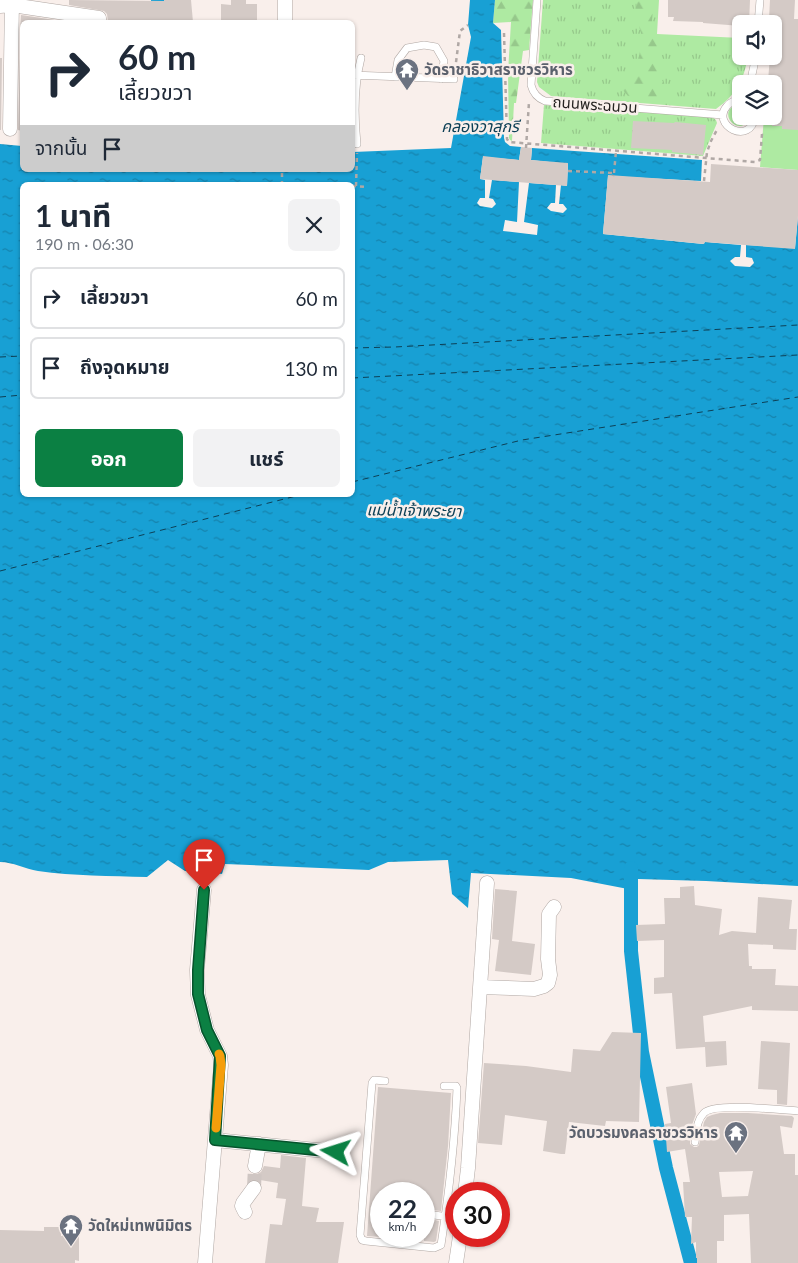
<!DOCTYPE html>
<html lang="th">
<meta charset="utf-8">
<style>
body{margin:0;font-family:Lato,"Noto Sans Thai",sans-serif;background:#f2f2f3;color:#1f2937;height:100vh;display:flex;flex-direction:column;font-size:19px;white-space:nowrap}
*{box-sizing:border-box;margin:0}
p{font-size:16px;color:#747a83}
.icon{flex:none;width:28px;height:28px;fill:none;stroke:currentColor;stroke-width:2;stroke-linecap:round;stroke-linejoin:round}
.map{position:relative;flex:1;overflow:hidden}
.drawer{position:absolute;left:20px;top:182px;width:335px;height:315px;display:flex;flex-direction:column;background:#fff;border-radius:8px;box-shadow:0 1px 4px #0004}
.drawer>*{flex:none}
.banner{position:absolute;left:20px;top:20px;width:335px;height:152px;border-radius:8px;box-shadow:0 1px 4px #0004;background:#fff;color:#1f2937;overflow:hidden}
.buttons{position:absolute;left:732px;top:15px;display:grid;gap:10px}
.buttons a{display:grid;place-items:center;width:50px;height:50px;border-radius:8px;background:#fff;box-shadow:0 1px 4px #0004;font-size:25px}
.speed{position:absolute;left:370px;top:1182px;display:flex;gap:10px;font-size:25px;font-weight:700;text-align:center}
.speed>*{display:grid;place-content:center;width:65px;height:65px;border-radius:50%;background:#fff;box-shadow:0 1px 4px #0004;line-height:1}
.speed small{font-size:12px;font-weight:400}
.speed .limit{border:8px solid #d22;background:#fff;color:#111}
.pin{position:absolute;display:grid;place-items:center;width:42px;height:42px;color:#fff;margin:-51px -21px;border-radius:50% 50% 50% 0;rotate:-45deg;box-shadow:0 0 5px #0007}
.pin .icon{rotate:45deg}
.me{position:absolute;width:55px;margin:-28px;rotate:276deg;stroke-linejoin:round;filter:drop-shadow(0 0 4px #0008)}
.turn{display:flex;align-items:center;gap:18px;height:105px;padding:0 15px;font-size:22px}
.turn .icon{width:65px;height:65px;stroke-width:2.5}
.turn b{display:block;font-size:35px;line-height:42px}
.then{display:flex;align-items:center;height:48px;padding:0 15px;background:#0003;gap:10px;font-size:19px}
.round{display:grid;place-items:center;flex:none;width:52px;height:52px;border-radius:8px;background:#f2f2f3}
.head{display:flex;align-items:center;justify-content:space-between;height:85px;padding:0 15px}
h1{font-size:30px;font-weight:700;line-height:38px}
.primary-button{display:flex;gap:10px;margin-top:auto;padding:10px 15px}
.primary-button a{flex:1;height:58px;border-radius:8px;background:#0b8043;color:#fff;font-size:20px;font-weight:700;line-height:58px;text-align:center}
.primary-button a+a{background:#f2f2f3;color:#1f2937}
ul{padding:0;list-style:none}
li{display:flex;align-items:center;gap:15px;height:62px;margin:0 10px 8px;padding:0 5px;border:2px solid #e0e1e3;border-radius:8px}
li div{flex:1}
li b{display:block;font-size:19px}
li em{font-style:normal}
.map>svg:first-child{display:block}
.grass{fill:url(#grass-tufts)}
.forest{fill:url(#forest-firs)}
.garden{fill:#aeeaa2}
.water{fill:url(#water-ripples);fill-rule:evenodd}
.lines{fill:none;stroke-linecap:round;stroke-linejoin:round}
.canal{stroke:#18a0d4;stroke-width:14}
.ferry{stroke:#0d4056;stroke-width:1;stroke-dasharray:6 5;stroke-linecap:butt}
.building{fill:#d4cac6;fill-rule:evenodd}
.street-tunnel{stroke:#cfc6c3;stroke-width:14;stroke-dasharray:14 7;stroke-linecap:butt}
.lane-casing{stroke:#b0a7a3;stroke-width:8}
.street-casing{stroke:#b0a7a3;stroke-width:15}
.path{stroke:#b0a8a5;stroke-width:2.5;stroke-dasharray:4 4;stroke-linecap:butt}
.lane{stroke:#fff;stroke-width:7}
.street{stroke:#fff;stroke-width:14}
.route-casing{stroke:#07532c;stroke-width:12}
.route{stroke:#0b8043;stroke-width:9}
.slow{stroke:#f59e0b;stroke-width:9}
.labels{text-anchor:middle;stroke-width:5;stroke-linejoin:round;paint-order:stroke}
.worship-label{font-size:15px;font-weight:bold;fill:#5b616d;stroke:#f9efeb;text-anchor:start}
.street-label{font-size:15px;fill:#262321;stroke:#f9efeb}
.water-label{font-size:16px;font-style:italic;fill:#0d4056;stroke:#f9efeb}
</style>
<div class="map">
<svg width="798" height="1263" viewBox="0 0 798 1263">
<defs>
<pattern id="grass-tufts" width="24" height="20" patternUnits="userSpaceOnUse" patternTransform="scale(1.25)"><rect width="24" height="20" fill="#aeeaa2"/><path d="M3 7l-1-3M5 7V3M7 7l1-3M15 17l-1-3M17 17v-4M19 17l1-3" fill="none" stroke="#96c88b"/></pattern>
<pattern id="forest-firs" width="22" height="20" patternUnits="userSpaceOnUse" patternTransform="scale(1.25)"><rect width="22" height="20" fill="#aeeaa2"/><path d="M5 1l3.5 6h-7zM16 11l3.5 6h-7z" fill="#96c88b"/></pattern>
<pattern id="water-ripples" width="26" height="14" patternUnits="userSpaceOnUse" patternTransform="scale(1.25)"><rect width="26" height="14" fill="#18a0d4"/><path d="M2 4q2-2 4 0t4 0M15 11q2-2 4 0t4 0" fill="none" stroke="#1582ac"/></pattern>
</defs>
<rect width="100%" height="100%" fill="#f9efeb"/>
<!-- grass -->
<path class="grass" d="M543,0h116l-2,34 84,4v18h7c-4,24 -12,39 -32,53l-165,-13 -12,-9 -2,-5z
M739,104l2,1v11h9c-9,26 -37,-6 -11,-12z
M544,105l168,12 4,3 1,3 -14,33 -162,-13z"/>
<!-- forest -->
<path class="forest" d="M495,0h38l-4,50 -6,1 -7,52h-2l-2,38 -2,-1 -1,-2 -1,-66 3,-50 -18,1z
M637,0h17l-2,20 2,18 9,11 -9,10 10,26 -4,12 -15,4 -17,-5 -5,-6 12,-14 4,-15 2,-28 -6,-20z"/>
<!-- garden -->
<path class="garden" d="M764,117l34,3v50l-38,-3z"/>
<!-- water -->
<path class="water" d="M470,0h25l-2,23 8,7 3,108 1,4 5,4 11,1 -2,13 -36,-3 -3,22 5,1v18h-5l-3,5 3,3 12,2 4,-4 -3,-5 -4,-1 3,-18 27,2 -2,40 -12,-2 -2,11 34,4 1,-10 -14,-3 5,-39 27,2 -1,18h-4l-4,5 4,3 12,2 4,-4 -4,-5h-4l2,-19 6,1 1,-22 -37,-4 1,-12 170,12 -1,21 -93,-5 -5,58 100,10 2,-2 36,3 -1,12h-5l-5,4 5,5 15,1 4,-4 -2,-5 -6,-1v-12l49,3 3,-32v670l-92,-5 -68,-2 -10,10 -57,-11 -100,-5 -3,35 -16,-14 -4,-34 -60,2 -19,8 -144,-6 -3,10 -37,-3 -17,-11 -21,17c-37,-1 -73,-1 -109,-6 -13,-2 -25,-9 -38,-9v-718l22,2v24h330l1,-18 98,-4 20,-111 -3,-12zM22,185h330v310h-330z"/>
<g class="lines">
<!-- canal -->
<path class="canal" d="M158,0l2,22
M631,868v83l11,101 24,116 25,95"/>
<!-- ferry -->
<path class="ferry" d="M352,348l43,-1 403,-22
M0,357l22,-1
M352,378l446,-23
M0,397l22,-2
M352,482l170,-42 276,-43
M0,571l300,-76"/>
</g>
<!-- building -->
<path class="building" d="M69,0l95,1v-1h27l2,22h-85l-1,-8 -3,-3 -35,-6z
M231,0h15v4h11v18h-36v-18l10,1z
M668,0h82l-1,24h-8v2l-38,-3v-1l-30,-1 1,-4h-6z
M770,0h25l-1,19h4v111l-16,-1v-3h-10v-10h2v-32h-2v-3h-4l2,-25h4v-32h-1v-4l-4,-1z
M21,15l34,5v2h-33v8h-2z
M0,58h2l-1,72h-1z
M20,58h2v73l-4,-1z
M633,121l41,2 1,-1 31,3 -3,30 -31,-3v-2l-41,-2z
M521,147l11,1 -1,12 37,3 -1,23 -87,-7 3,-23 36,4z
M711,164l87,6v46l-3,33 -90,-7 -1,2 -101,-10 5,-59 102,7z
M694,886l1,19 27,4 -3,26 13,-4 24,2 2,-36 34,3 -3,29h8l-1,21 -23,-1v-4l-25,-1 1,22h3v3h24l-1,16 23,1v25l-46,-1v-4l-49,10 2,26 21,-1 1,24 -21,2 -1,-20 -29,2 -4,-56 -18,1v-16l10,-1v-37l-27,1 -1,-16 29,-1 -1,-26h16v-11z
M495,889l22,2 -5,50 23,3 -4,31 -36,-4 4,-31 -7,-1z
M612,1032l29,1 -2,89 -33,-1 -1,5 -36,-4 -4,32h-4l-18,-3 4,-30 -42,-6 -3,30 -24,-2 6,-80 42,3 45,6 2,-23 27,2z
M761,1041l29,2 -3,62 -10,-1v-14l-19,-1z
M692,1083l4,31 -4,11 -2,17v2l4,3h3l2,-2 5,-23 3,-5 5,-2 8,-2h28l44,3 2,2 -2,10 -12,-2 4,28h11v21h3v88h-47l-2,-49 -25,1v26h-7v22h-20v-5h-1v-16l-5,2 1,-27h-7l-2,-35h7l-5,-33 -18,3 -2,-28 6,-1 -5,-36zM753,1171l-5,25 -26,1 -3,-25z
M378,1087l73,6 -3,53 -7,65 -9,-1 -2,2 -1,3 2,4 8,2 -3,20 -2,1 -10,-1v-47h-43v43l-14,-1z
M281,1155l25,3 -4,48 17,2 -3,14h28l-6,41h-73l5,-39 12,1 4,-26 -10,-1 2,-15 -24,-4 1,-4 6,-3 3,-6 16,2z
M44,1227h17v9l18,-2v27l-4,-1v3h-75v-33l44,1z"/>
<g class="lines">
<!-- street-tunnel -->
<path class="street-tunnel" d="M254,1188l1,-22"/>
<!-- lane casing -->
<g class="lane-casing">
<path id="lane" d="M537,0l-6,85c2,8 6,13 14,16l178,14
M758,24l2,-24
M352,75l102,4
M395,77l3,-17 9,-12 17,-3 12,2 8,14 -3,18
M750,84l6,-28
M741,100c-5,0 -10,1 -14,6 -17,19 24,41 28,10
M357,144c-3,-28 -3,-58 4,-86
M385,1081l-11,-1 -2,3 -12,152 2,5 4,1 68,7 7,-3c8,-52 14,-105 16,-157l-1,-2h-12
M695,1142c2,-11 1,-21 9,-29 10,-11 77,-3 94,-2
M447,1202l9,2
M434,1215l22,3"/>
</g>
<!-- street casing -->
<g class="street-casing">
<path id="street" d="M0,6l12,-1 87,13v4
M285,22v-22
M10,129l2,-129
M204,890l-7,80 1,25 9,35 13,26 1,9 -16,198
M480,987l54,2 10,-3 4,-3 2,-8 -2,-16 1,-45 5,-7
M215,1140l121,12
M255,1166l4,-22
M465,1194l3,-26 19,-285
M245,1212l-3,-6 1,-3 11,-15
M456,1263l4,-27"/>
</g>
<!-- path -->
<path class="path" d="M504,33l3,106 2,3 246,20 5,-2 2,-26 -1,-4
M455,70l5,-39 8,-6
M526,148l3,-46
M568,171l46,2 -1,3
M614,173l2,-22
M704,181l3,-29 4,-11 7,-13
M282,185v-15
M352,186l14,1
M356,186l1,-33"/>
<!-- lane -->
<use href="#lane" class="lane"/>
<!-- street -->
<use href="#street" class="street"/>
</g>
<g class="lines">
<!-- route casing -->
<g class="route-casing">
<path id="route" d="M204,890l-6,80v24l9,36 13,26 -5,84 121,12"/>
</g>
<!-- route -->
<use href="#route" class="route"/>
<!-- slow -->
<path class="slow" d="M216,1128l5,-63 -1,-9 -1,-2"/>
</g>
<!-- icons -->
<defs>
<g id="temple-pin" transform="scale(1.25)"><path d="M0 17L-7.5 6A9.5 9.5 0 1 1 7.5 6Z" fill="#6b7280" stroke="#f9efeb"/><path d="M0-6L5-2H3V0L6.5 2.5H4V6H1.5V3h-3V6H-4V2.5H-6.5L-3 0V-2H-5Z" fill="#fff"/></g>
</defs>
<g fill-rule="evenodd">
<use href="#temple-pin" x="407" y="70"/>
<use href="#temple-pin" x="736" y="1133"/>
<use href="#temple-pin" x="71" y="1226"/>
</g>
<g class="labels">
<!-- worship labels -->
<g class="worship-label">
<text x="424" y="75">วัดราชาธิวาสราชวรวิหาร</text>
<text x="718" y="1138" text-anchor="end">วัดบวรมงคลราชวรวิหาร</text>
<text x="88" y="1231">วัดใหม่เทพนิมิตร</text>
</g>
<!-- street labels -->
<g class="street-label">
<text transform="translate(595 105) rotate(4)" y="5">ถนนพระฉนวน</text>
</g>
<!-- water labels -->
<g class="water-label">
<text x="480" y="132">คลองวาสุกรี</text>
<text transform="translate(414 510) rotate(1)" y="6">แม่น้ำเจ้าพระยา</text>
</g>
</g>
</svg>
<div class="buttons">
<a><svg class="icon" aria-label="sound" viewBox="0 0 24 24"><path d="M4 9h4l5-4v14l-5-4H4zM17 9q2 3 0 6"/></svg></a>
<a><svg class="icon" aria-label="layers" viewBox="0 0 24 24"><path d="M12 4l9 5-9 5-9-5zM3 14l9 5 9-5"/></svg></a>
</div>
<div class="speed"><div>22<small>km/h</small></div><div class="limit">30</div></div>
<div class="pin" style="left:204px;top:890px;background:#d93025"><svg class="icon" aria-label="arrive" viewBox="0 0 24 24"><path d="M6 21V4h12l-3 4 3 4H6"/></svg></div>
<svg class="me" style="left:336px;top:1152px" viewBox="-20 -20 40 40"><path d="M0-17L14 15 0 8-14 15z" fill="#0b8043" stroke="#fff" stroke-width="4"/></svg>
<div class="banner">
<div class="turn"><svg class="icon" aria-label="right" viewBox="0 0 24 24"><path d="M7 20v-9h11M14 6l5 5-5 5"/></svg><div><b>60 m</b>เลี้ยวขวา</div></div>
<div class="then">จากนั้น<svg class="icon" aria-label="arrive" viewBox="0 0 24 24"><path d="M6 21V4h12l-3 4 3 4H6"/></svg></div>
</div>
<section class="drawer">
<div class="head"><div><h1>1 นาที</h1><p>190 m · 06:30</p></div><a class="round"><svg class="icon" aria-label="close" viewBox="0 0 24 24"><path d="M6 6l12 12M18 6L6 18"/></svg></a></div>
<ul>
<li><svg class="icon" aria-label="right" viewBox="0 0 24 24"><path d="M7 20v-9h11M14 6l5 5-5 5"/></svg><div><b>เลี้ยวขวา</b></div><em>60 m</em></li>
<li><svg class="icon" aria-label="arrive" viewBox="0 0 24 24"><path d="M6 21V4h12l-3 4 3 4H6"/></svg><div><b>ถึงจุดหมาย</b></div><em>130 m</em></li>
</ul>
<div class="primary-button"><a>ออก</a><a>แชร์</a></div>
</section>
</div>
